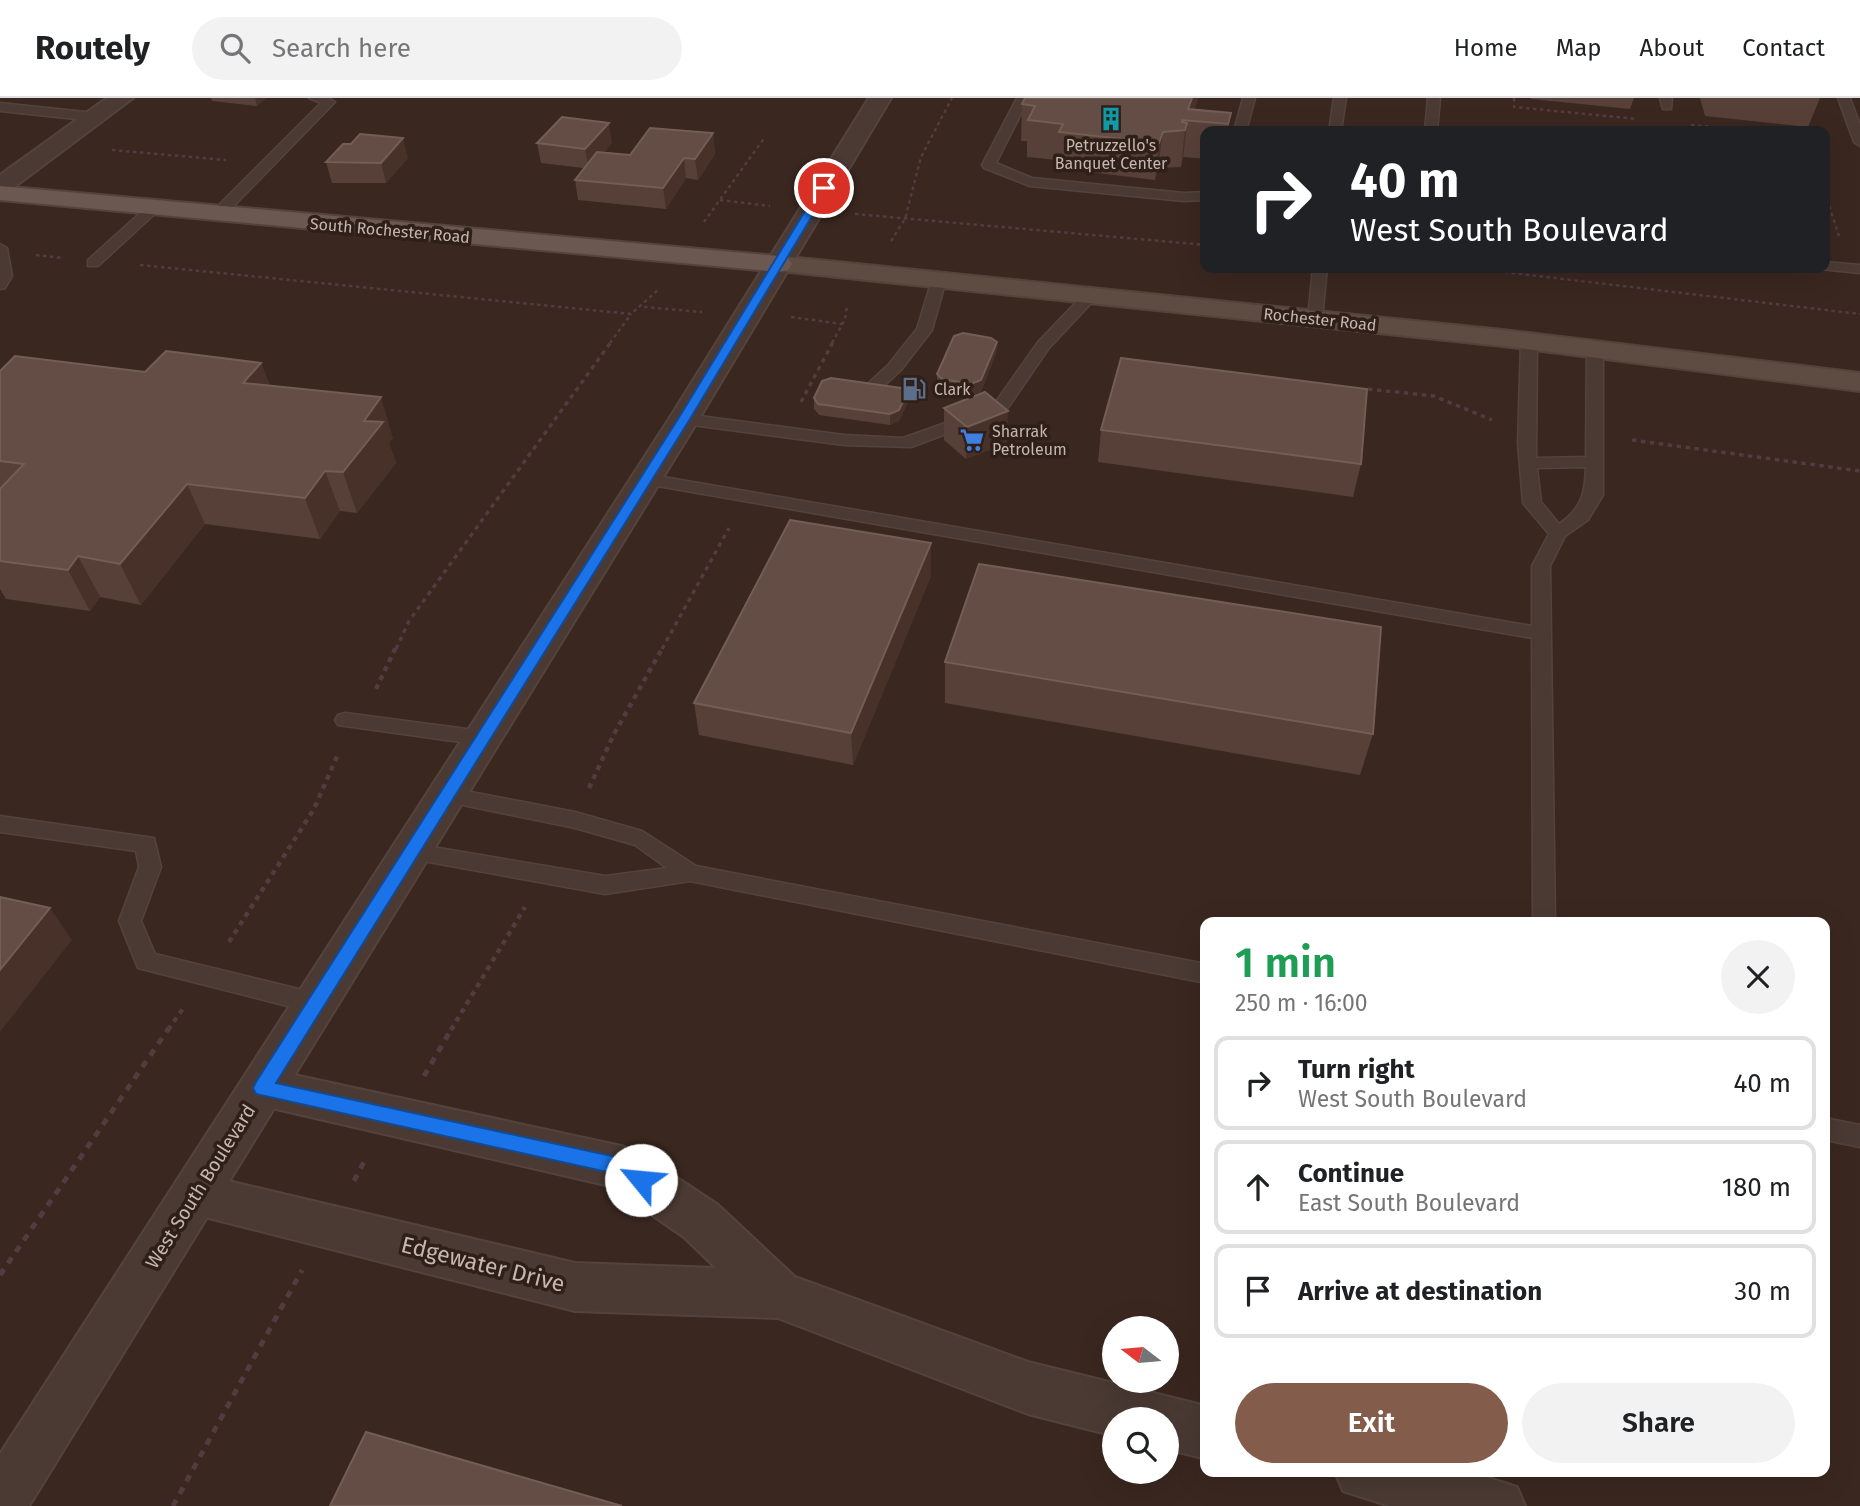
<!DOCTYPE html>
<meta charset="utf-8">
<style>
body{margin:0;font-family:"Fira Sans",sans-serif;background:#f2f2f2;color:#202124;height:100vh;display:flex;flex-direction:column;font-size:26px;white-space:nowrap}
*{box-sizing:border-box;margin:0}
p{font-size:23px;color:#757577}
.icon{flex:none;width:38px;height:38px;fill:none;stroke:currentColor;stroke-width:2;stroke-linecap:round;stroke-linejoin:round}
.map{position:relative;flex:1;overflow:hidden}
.details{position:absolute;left:1200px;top:819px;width:630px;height:560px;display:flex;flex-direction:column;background:#fff;border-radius:14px;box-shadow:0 7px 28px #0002}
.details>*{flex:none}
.guide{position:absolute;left:1200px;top:28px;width:630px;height:147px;border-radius:14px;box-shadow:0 7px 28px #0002;background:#202124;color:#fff;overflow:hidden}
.needle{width:46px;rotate:286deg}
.buttons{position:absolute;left:1102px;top:1218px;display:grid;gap:14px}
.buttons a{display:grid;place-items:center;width:77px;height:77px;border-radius:50%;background:#fff;box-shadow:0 7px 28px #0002;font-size:35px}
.pin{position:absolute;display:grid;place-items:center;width:60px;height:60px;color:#fff;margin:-30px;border:4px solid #fff;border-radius:50%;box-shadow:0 2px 7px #0007}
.me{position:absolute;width:77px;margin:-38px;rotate:298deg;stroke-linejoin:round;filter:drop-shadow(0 0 5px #0008)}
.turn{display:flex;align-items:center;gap:24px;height:147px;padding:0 35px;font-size:32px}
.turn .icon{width:91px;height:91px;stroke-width:2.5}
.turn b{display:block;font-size:49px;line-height:60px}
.round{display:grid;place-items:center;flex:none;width:74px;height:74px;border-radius:37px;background:#f2f2f2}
.summary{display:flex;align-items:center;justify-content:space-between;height:119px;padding:0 35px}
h1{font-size:42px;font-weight:600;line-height:52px;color:#1e9e55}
.button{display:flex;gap:14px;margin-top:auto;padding:14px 35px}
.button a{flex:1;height:80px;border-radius:42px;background:#845c4c;color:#fff;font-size:28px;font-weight:600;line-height:80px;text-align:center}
.button a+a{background:#f2f2f2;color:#202124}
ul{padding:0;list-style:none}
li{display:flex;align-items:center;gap:21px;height:94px;margin:0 14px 10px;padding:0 21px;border:4px solid #e0e0e0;border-radius:14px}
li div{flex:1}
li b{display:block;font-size:26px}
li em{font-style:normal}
header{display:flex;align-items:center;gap:42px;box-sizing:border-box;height:98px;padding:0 35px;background:#fff;border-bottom:2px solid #e0e0e0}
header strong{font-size:33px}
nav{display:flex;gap:38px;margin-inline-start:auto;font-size:24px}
.search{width:490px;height:63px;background:#f2f2f2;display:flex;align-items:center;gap:18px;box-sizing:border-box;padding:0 24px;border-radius:38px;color:#757577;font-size:26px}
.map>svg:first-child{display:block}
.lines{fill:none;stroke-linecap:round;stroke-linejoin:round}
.service-casing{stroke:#54433d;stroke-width:3}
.minor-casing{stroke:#54433d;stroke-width:4}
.tertiary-casing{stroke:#54433d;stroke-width:4}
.secondary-casing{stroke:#54433d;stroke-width:4}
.primary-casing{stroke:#54433d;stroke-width:4}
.path-far3{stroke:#543b40;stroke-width:2.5;stroke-dasharray:3.5 3.5;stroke-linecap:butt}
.path-far2{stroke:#543b40;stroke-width:3.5;stroke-dasharray:4.5 4.5;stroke-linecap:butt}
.path-far1{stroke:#543b40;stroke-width:4.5;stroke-dasharray:5 5;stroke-linecap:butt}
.path{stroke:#543b40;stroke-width:5;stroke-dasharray:7 7;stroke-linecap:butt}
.service{fill:#4b3a34;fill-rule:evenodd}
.minor{fill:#4b3a34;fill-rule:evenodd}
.tertiary{fill:#4b3a34;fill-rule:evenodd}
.secondary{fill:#5e4b41;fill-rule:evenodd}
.primary{fill:#6b5851;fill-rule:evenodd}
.wall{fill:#574038}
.shaded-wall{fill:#473129}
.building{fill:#634d45;stroke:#735d55;stroke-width:2}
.route{fill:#1a73e8;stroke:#114b97;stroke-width:2}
.labels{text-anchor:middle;stroke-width:7;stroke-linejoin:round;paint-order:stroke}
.far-poi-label{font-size:16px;fill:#c7b6ae;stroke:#2f1f19;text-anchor:start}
.far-street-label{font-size:16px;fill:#c7b6ae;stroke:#2f1f19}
.street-label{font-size:19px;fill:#c7b6ae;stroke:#2f1f19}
.near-street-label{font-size:23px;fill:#c7b6ae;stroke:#2f1f19}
</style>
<header>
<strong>Routely</strong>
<div class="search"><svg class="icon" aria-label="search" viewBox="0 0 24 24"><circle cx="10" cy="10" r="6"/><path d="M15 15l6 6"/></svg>Search here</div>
<nav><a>Home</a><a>Map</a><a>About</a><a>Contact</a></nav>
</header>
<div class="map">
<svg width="1860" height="1408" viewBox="0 0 1860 1408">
<rect width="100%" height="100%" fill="#3a2720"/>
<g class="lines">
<!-- service casing -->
<g class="service-casing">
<path id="service" d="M309,0h19l7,4 -112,115h-10v-6l108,-108z
M1017,0h12l-33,65 36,15 152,15 22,-1v8l-22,1 -154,-15 -46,-18 -2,-3z
M1243,0h12l-9,33h-12z
M1334,0h12l-5,33h-12z
M1428,0h12l-3,33h-12z
M1660,0h12l-1,11h-8z
M1838,0h12l10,27v21l-6,-4z
M0,5l95,10 6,4 -6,4 -95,-10z
M149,107l12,3 -63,58h-10v-6z
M0,146l7,4 5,28 -7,12 -5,1z
M1825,164l35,3v8l-40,-4 5,-1z
M1313,170h14l-5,50 -7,4 -7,-4z
M939,178l7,4 -14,50 -31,40 -29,27h-12v-6l29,-27 28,-35 15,-49z
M1091,193l5,1v6l-47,50 -44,64 -94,35 -67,-2 -160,-21 -8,-5 8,-5 160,21 59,3 90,-32 45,-64 48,-50z
M1529,238l8,5 -1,117 50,-1 1,-108 8,-5 8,5v146l-15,25 -23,16 -15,30 5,356h-22l-1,-284 -886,-154 -8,-5 8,-5 886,152v-60l17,-32 -26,-31 -5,-60 3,-102zM1586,369c-1,27 -4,41 -27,57l-18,-22 -4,-34z
M345,615l137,18 10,7 -10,7 -144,-20 -3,-5 3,-5z
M445,689l130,25 67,19 54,35 510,98v19l-516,-102 -85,13 -204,-37 -3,-6 3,-6 8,-2 196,33 62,-8 -32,-23 -60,-17 -137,-28 -3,-5 3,-5z
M0,718l154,22 7,29 -20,54 14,33 160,39 8,3 4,7 -4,7 -8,3 -177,-45 -19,-47 20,-54 -3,-16 -136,-19z
M1825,1020l35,7v22l-35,-7z"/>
</g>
<!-- minor casing -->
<g class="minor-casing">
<path id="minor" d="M107,0h26l-124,93 -9,2v-18z
M262,970l359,78 17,6 80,53 77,72 233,85 178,44v53l-39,-10v-30h-52v17l-87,-22 -250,-96 -203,-7 -398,-101 -7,-15 7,-15 17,-7 381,90 141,5 -32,-31 -74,-51 -364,-84 -7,-14 7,-14z
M1335,1374h135l47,15 8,19h-135l-47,-15z"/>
</g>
<!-- tertiary casing -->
<g class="tertiary-casing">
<path id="tertiary" d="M869,0h22l-192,321 -670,1087h-29v-52l669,-1035z"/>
</g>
<!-- secondary casing -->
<g class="secondary-casing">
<path id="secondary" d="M779,158l724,74 357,43v18l-357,-45 -733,-76 -4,-6 4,-6z"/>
</g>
<!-- primary casing -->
<g class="primary-casing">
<path id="primary" d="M0,88l779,70 9,2 4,6 -4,6 -9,2 -779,-72z"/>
</g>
<!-- path-far3 -->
<path class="path-far3" d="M1514,0v9l123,12
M1691,27l66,6
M112,52l114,10
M1825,95l14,43
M720,102l50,6
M855,116l351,31
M704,124l61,-85
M891,143l14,-22 16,-62 31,-59
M36,157l26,3
M140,167l491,49 27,-24
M1470,170l390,46
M644,209l58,5
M791,219l51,7
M610,245l21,-29
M832,245l13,-24 2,-13"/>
<!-- path-far2 -->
<path class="path-far2" d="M1368,291l66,7 58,24
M801,304l32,-60
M1632,342l228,31
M396,551l13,-28 202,-279
M662,551l67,-121"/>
<!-- path-far1 -->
<path class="path-far1" d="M376,591l20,-42
M589,690l25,-54 49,-87
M229,844l85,-133 24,-55
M168,932l16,-23
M451,932l74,-123"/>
<!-- path -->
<path class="path" d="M424,978l28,-48
M354,1083l12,-23
M0,1177l169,-247
M173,1408l129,-236"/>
<!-- service -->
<use href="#service" class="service"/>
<!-- minor -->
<use href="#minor" class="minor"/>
<!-- tertiary -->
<use href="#tertiary" class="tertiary"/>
<!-- secondary -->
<use href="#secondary" class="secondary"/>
<!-- primary -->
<use href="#primary" class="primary"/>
</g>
<!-- wall -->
<path class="wall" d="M211,0h55l-9,8 -45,-5z
M1025,0h173l-4,12 37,3 -3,18h-22v28l-23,-2 -2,10 -23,1 -3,12 -98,-12v-8l-30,-3v-16h-6l1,-37z
M1531,0h103l-4,11 -99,-10z
M1700,0h120l-12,29 -103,-11z
M713,35l2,21 -17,26 -12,-2 -20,31 -88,-9 -3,-20 8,-12 -42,-5 -4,-20h75l-8,9 26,3z
M351,46l57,14 -22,25h-54l-6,-21z
M997,244l-1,11 -15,39 -10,3 -29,-4 -5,-6v-11z
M261,265l9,23 123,52 -4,5 7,20 -39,50 -17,-2 -20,28 -115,-15 -64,81 -41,-8 -10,14 -84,-12 -6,-10v-218l145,1z
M907,295v11l-8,17 -9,4 -71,-10 -5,-6v-11z
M944,310l63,35 -41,16 -22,-19z
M1101,332l260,34 -8,33 -255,-35z
M931,445v33l-78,189 -154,-30 -5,-32z
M945,564l428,72 -13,41 -415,-72z"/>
<!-- shaded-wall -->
<path class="shaded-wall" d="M255,0h11l-9,8z
M1192,0h6l-7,22 -3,-11z
M609,25l3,20 -23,26 -4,-20z
M1187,25l-4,36 -2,8 4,-37z
M1163,34l-5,36 -3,12 4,-37z
M713,35l2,21 -17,26 -3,-21z
M403,40l5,20 -22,25 -5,-20z
M684,60l2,20 -20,31 -3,-21z
M997,244l-1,11 -15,39 -10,3v-11z
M261,265l15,40 -33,-20z
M907,295v11l-8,17 -9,4v-11z
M381,299l12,41 -4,5 7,20 -39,50 -14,-41 21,-51z
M1008,313l-1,32 -41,16 1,-32z
M325,373l15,40 -20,28 -15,-41z
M187,386l18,40 -64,81 -21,-41z
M931,445v33l-78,189 -2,-32z
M78,458l22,41 -10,14 -22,-41z
M50,810l22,32 -72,92v-62z"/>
<!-- building -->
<path class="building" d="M1025,0h167l-4,11 43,4 -3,11 -46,-4v2l5,1 -2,7 -22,2 -4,11 -100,-11 4,-8 -35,-4 7,-14 -13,-2z
M562,19l47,6 -24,26 -48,-6z
M650,30l63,5 -18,26 -11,-1 -21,30 -88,-8 22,-28 33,3z
M360,36l43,4 -22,25 -55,-1 17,-18h8z
M963,235l28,5 6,4 -16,38 -10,4 -29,-5 -5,-5 17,-38z
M166,253l95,12 -18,20 138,14 -17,24 19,1 -40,50 -18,-1 -20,27 -118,-14 -67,80 -42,-8 -10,14 -68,-9v-72l24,-25 -24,-3v-90l15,-15 130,16z
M1121,260l246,31 -6,75 -260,-34z
M831,280l70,10 6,5 -8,17 -9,4 -72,-10 -4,-6 8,-17z
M985,294l23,19 -41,16 -23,-19z
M790,422l141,23 -80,190 -157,-30z
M979,466l402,63 -8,107 -428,-72z
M0,799l50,11 -50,62z
M366,1334l256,74h-292z"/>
<!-- route -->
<path class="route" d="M824,87l5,3 -139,231 -414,664 345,75 27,16 3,6 -3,6 -7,3 -25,-15 -360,-80 -3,-6 3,-6 422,-663 141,-231z"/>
<!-- icons -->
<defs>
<g id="building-bare" transform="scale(1.89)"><path d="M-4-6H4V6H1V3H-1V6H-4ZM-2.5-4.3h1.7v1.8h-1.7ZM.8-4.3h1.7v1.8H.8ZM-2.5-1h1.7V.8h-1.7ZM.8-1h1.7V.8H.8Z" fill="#0f9aa8" stroke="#2f1f19" stroke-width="2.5" paint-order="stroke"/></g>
<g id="fuel-bare" transform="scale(1.89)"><path d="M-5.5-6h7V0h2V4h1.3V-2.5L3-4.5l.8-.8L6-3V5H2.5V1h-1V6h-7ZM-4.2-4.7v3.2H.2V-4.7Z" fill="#5c6f8a" stroke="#2f1f19" stroke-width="2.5" paint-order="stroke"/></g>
<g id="supermarket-bare" transform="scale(1.89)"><path d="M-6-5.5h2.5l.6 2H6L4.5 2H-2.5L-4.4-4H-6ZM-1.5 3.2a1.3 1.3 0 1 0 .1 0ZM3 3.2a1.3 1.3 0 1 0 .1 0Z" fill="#3f7fe0" stroke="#2f1f19" stroke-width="2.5" paint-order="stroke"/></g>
</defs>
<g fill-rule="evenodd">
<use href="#building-bare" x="1111" y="21"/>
<use href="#fuel-bare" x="914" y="291"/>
<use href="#supermarket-bare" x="972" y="342"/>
</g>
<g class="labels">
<!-- far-poi labels -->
<g class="far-poi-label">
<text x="1111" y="53" text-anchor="middle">Petruzzello's<tspan x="1111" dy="18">Banquet Center</tspan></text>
<text x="934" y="297">Clark</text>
<text x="992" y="339">Sharrak<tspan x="992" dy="18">Petroleum</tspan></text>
</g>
<!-- far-street labels -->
<g class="far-street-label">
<text transform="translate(390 132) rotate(5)" y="6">South Rochester Road</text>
<text transform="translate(1320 221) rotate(6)" y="6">Rochester Road</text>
</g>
<!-- street labels -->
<g class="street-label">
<text transform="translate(200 1088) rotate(-58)" y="7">West South Boulevard</text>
</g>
<!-- near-street labels -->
<g class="near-street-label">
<text transform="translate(483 1166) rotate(14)" y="8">Edgewater Drive</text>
</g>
</g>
</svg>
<div class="buttons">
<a><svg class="needle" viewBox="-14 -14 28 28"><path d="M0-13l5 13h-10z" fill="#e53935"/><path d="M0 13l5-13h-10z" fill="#757577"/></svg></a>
<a><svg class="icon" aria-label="search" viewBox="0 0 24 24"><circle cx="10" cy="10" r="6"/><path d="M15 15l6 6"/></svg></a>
</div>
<div class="pin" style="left:824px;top:90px;background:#d93025"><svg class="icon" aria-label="arrive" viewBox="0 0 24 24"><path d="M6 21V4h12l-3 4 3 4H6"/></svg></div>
<svg class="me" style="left:641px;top:1082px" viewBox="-20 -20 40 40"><circle r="19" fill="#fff"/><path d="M0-13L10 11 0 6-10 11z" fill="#1a73e8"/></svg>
<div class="guide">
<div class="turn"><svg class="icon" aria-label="right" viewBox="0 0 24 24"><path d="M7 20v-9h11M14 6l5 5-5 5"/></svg><div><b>40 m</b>West South Boulevard</div></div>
</div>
<section class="details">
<div class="summary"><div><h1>1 min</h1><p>250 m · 16:00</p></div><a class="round"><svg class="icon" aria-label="close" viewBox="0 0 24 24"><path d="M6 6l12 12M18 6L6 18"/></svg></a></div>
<ul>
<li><svg class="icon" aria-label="right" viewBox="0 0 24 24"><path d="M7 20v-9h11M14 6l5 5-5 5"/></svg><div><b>Turn right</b><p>West South Boulevard</p></div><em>40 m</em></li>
<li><svg class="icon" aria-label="ahead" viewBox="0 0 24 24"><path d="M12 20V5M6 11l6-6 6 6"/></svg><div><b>Continue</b><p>East South Boulevard</p></div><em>180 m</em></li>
<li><svg class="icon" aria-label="arrive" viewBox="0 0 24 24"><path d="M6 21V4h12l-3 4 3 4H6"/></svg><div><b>Arrive at destination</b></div><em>30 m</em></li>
</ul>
<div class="button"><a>Exit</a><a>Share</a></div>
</section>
</div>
